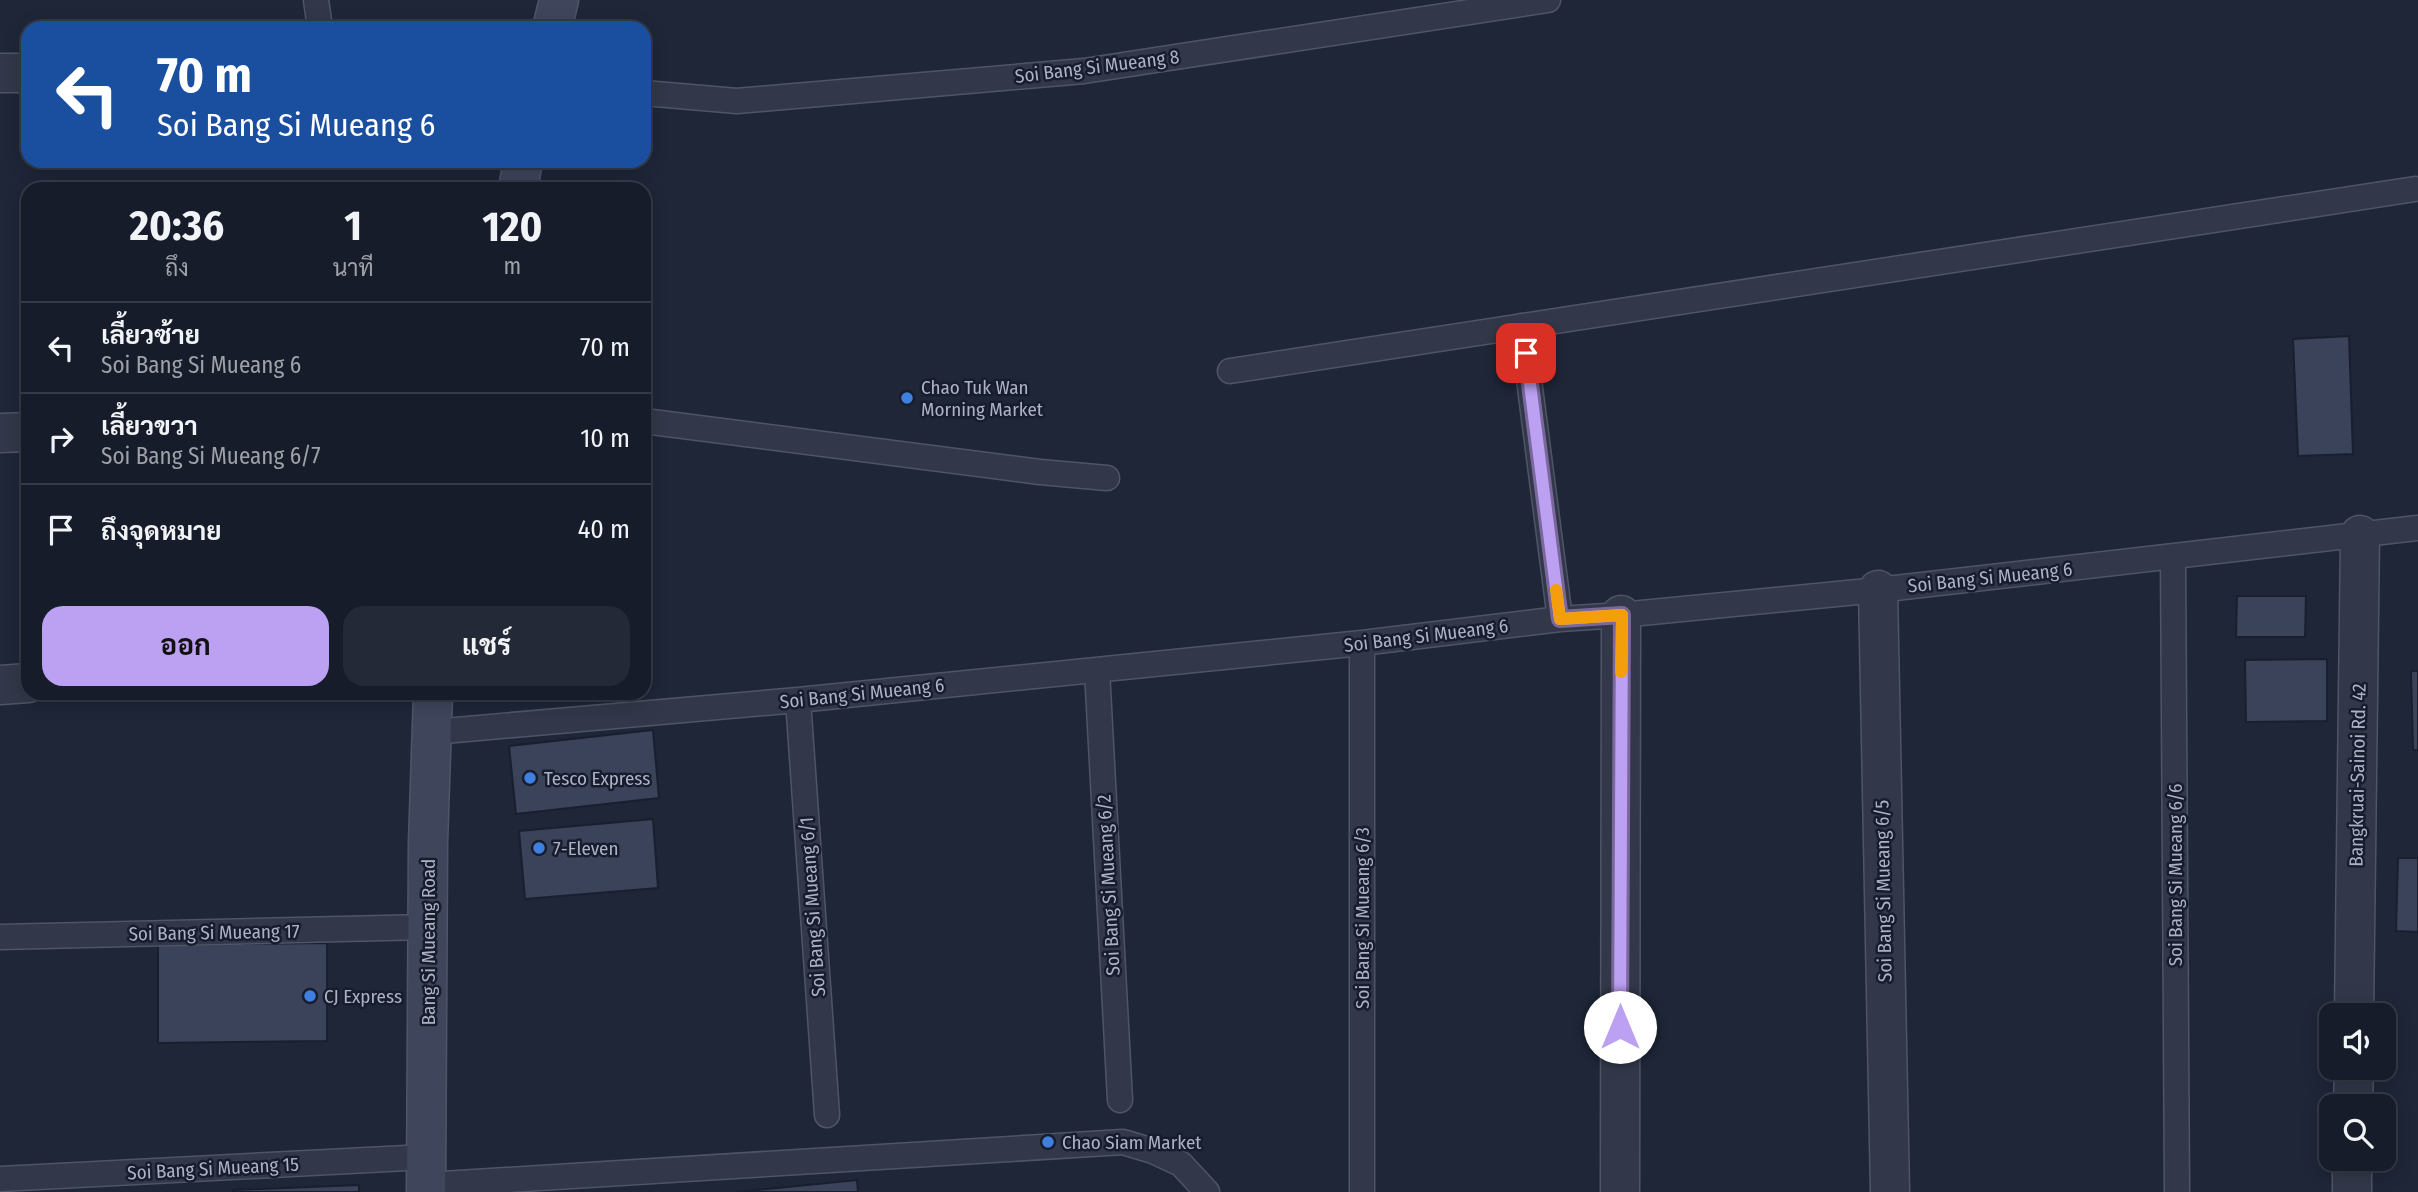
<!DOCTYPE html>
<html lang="th">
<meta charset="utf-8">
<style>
body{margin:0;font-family:"Fira Sans Condensed",Sarabun,sans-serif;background:#232936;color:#f1f3f6;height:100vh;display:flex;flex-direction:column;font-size:26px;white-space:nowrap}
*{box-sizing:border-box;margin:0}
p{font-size:23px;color:#9ea1a8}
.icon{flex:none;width:38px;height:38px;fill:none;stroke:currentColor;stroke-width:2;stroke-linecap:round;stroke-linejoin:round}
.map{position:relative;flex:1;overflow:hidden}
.details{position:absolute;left:21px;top:182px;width:630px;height:518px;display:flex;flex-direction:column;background:#161c2a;border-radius:21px;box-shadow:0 4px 18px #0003,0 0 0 2px #353a47}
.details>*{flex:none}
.hud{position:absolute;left:21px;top:21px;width:630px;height:147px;border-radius:21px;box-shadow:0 4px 18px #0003,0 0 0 2px #353a47;background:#1a4fa0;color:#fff;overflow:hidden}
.fabs{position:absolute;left:2319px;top:1003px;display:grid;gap:14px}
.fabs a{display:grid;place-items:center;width:77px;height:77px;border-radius:14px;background:#161c2a;box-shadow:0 4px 18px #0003,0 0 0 2px #353a47;font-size:35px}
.pin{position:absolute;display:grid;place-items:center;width:60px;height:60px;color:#fff;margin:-30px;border-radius:14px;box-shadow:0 4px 10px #0006}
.me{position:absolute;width:77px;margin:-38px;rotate:0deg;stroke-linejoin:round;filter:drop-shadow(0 0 5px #0008)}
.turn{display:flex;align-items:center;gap:24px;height:147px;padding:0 21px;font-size:32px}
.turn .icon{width:91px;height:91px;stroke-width:2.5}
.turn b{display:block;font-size:49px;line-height:60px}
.eta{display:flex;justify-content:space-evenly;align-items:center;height:119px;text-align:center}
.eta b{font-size:42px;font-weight:700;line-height:49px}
.primary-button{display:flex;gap:14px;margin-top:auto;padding:14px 21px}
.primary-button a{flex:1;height:80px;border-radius:21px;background:#bca0f2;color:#111;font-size:28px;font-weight:700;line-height:80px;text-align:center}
.primary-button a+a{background:#232936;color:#f1f3f6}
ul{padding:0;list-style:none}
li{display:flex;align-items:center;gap:21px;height:91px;padding:0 21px;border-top:2px solid #353a47}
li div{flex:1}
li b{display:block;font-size:26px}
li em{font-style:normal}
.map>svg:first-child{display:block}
.building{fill:#3a4359;stroke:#191f2f;stroke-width:2}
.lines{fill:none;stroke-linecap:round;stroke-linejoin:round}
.lane-casing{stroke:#4f5567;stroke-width:27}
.street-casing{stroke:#4f5567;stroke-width:41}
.secondary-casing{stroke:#4f5567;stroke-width:41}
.lane{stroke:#323849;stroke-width:24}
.street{stroke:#323849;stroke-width:38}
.secondary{stroke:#3f465c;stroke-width:38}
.route-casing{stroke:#7a689d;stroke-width:18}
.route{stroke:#bca0f2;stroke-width:12}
.slow{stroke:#f59e0b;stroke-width:12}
.shop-dot{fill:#3f7fe0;stroke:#171d2d;stroke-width:2.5}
.labels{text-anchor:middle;stroke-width:5;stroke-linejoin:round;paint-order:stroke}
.street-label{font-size:19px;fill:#acb2c6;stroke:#171d2d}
.poi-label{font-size:19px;fill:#acb2c6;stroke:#171d2d;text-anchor:start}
</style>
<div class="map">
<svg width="2418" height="1192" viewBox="0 0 2418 1192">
<rect width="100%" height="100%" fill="#1e2638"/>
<!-- building -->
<path class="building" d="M2349,336l4,118 -55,2 -5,-117z
M2237,596h69l-1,41h-69z
M2327,659v62l-81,1 -1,-62z
M2411,671h7v79h-5z
M533,693h102v1l-102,1z
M653,730l6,68 -143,16 -7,-68z
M653,819l5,69 -133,11 -6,-68z
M2398,858h20v74l-22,-1z
M327,943v98l-169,2v-98z
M857,1180l1,12h-122z
M359,1185v7h-126v-2z"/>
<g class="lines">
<!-- lane casing -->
<g class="lane-casing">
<path id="lane" d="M316,0l4,28
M644,93l93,8 347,-30 464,-71
M1522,326l38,293
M1230,371l1185,-182
M644,421l396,51 67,6
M2173,557l4,635
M1362,643v549
M1097,670l23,430
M798,700l29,415
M433,732l365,-32 564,-57 198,-24 61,-4 257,-25 540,-62
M0,937l428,-10
M0,1179l426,-22
M426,1185l697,-43 30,9 28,13 26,28"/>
</g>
<!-- street casing -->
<g class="street-casing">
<path id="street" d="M0,73h28
M0,433l28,-1
M1878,590l12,602
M0,685l28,-2
M2354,1015l6,-480
M2353,1106l1,-38
M1620,1192l1,-577
M2352,1192v-34"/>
</g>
<!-- secondary casing -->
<g class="secondary-casing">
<path id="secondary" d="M552,28l7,-28
M518,189l5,-28
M426,1192l2,-349 5,-150"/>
</g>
<!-- lane -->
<use href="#lane" class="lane"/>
<!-- street -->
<use href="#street" class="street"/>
<!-- secondary -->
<use href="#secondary" class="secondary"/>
</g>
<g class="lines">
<!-- route casing -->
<g class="route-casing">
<path id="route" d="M1526,353l34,266 62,-4 -2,412"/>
</g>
<!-- route -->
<use href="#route" class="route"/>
<!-- slow -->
<path class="slow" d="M1556,590l4,29 62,-4 -1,57"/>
</g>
<!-- markers -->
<g class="shop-dot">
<circle cx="907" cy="398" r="7"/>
<circle cx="530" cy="778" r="7"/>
<circle cx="539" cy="848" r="7"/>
<circle cx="310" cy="996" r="7"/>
<circle cx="1048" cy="1142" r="7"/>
</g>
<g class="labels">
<!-- street labels -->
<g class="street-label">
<text transform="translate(1097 66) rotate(-7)" y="7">Soi Bang Si Mueang 8</text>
<text transform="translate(1990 577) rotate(-6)" y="7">Soi Bang Si Mueang 6</text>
<text transform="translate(1426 635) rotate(-7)" y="7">Soi Bang Si Mueang 6</text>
<text transform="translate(862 693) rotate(-6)" y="7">Soi Bang Si Mueang 6</text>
<text transform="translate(2357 775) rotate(-89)" y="7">Bangkruai-Sainoi Rd. 42</text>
<text transform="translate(2175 875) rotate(-90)" y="7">Soi Bang Si Mueang 6/6</text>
<text transform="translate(1108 885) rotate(-93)" y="7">Soi Bang Si Mueang 6/2</text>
<text transform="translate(1883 891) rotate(-91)" y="7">Soi Bang Si Mueang 6/5</text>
<text transform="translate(812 907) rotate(-94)" y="7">Soi Bang Si Mueang 6/1</text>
<text transform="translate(1362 918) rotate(-90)" y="7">Soi Bang Si Mueang 6/3</text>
<text transform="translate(214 932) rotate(-1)" y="7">Soi Bang Si Mueang 17</text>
<text transform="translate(428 942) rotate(-90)" y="7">Bang Si Mueang Road</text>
<text transform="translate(213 1168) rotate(-3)" y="7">Soi Bang Si Mueang 15</text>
</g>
<!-- poi labels -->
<g class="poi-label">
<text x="921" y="394">Chao Tuk Wan<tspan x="921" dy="22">Morning Market</tspan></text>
<text x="544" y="785">Tesco Express</text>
<text x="553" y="855">7-Eleven</text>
<text x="324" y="1003">CJ Express</text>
<text x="1062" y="1149">Chao Siam Market</text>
</g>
</g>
</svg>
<div class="fabs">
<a><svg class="icon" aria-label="sound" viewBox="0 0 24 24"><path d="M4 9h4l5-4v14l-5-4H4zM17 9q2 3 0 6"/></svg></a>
<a><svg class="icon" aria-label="search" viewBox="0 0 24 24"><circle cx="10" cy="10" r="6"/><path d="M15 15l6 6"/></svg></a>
</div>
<div class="pin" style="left:1526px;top:353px;background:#d93025"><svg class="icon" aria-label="arrive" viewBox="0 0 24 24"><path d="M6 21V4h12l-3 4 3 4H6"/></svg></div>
<svg class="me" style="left:1620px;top:1027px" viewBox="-20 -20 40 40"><circle r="19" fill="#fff"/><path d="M0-13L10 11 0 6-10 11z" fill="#bca0f2"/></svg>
<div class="hud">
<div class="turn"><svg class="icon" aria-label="left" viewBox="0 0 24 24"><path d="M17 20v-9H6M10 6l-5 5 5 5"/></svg><div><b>70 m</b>Soi Bang Si Mueang 6</div></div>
</div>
<section class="details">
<div class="eta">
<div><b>20:36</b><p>ถึง</p></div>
<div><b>1</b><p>นาที</p></div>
<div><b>120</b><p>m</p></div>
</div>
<ul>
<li><svg class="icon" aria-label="left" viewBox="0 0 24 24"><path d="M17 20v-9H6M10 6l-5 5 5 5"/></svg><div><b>เลี้ยวซ้าย</b><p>Soi Bang Si Mueang 6</p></div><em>70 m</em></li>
<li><svg class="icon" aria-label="right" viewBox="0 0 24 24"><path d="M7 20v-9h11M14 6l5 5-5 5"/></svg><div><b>เลี้ยวขวา</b><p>Soi Bang Si Mueang 6/7</p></div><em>10 m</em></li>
<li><svg class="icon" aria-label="arrive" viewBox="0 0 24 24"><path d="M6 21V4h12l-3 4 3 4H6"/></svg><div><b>ถึงจุดหมาย</b></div><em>40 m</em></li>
</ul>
<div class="primary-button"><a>ออก</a><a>แชร์</a></div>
</section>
</div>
